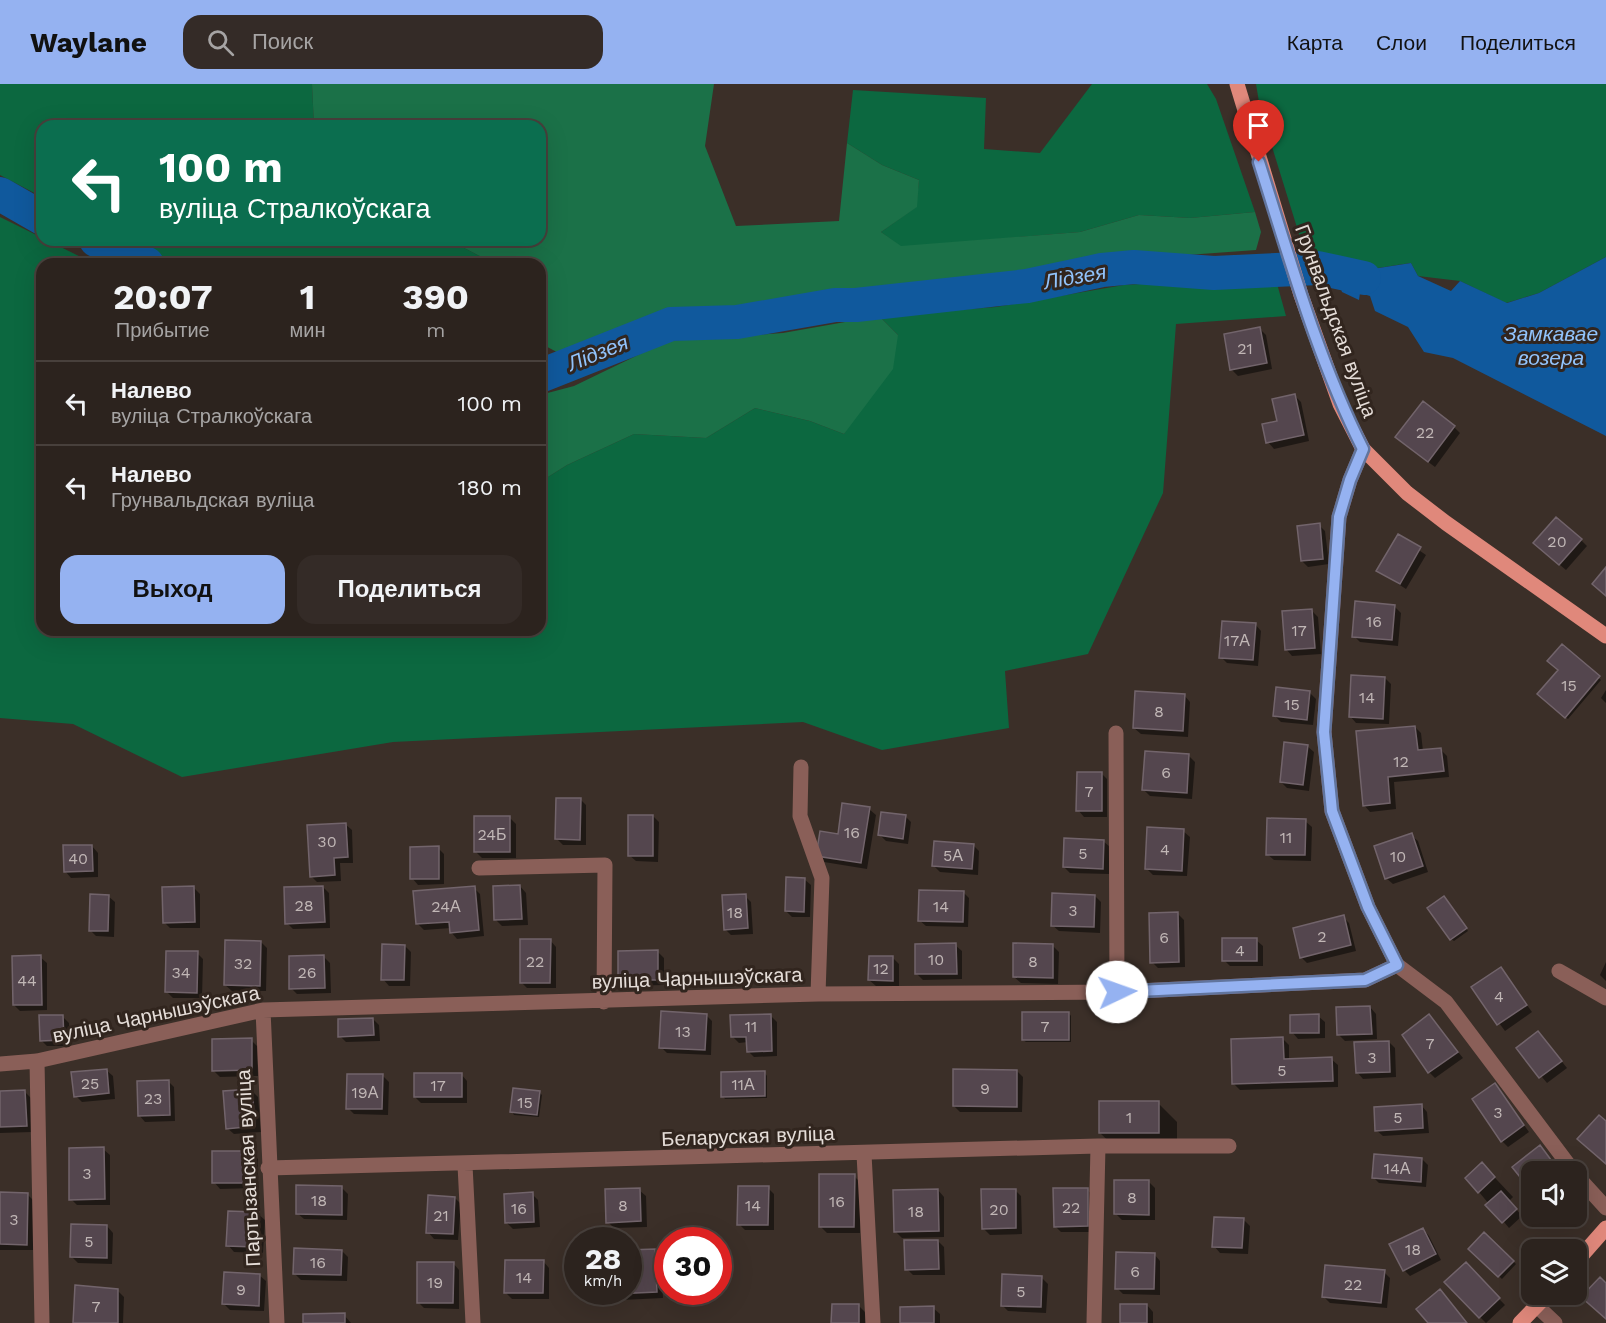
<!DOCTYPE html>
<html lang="ru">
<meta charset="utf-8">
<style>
body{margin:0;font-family:"Work Sans",sans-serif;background:#342b27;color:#f1f3f6;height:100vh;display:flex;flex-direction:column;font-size:22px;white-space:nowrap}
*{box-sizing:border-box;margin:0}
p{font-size:20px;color:#a6a4a4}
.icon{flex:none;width:33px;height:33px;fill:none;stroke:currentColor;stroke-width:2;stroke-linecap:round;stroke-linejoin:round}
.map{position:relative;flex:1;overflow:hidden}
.side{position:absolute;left:36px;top:174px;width:510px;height:378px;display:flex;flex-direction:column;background:#2c231e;border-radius:18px;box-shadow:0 6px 24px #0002,0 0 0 2px #48403c}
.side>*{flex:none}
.hud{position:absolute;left:36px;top:36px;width:510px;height:126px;border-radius:18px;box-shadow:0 6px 24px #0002,0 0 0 2px #48403c;background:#0b6e4f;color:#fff;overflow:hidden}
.fabs{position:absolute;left:1521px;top:1077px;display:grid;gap:12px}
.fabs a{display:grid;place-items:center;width:66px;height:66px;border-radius:12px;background:#2c231e;box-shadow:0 6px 24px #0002,0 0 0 2px #48403c;font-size:30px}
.speed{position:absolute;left:564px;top:1143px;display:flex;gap:12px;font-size:30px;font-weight:700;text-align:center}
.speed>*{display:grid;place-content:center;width:78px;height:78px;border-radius:50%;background:#2c231e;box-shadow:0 6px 24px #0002,0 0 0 2px #48403c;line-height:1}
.speed small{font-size:15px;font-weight:400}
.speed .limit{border:9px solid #d22;background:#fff;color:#111}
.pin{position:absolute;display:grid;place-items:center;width:51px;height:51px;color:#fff;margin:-62px -26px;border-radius:50% 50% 50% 0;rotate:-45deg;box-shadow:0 0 6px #0007}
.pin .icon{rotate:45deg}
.me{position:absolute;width:66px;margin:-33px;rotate:87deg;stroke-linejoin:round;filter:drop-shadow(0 0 4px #0008)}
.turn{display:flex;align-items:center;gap:21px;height:126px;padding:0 24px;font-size:27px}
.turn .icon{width:78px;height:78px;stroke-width:2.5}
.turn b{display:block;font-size:42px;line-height:51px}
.eta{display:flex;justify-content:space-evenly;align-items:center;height:102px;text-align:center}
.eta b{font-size:36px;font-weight:700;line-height:42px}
.primary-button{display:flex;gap:12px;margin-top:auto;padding:12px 24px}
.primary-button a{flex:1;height:69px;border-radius:18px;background:#95b2f1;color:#111;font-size:24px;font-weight:700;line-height:69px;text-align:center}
.primary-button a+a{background:#342b27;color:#f1f3f6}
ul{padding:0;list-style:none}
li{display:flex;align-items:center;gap:18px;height:84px;padding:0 24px;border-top:2px solid #48403c}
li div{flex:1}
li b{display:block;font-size:22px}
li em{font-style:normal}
header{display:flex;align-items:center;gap:36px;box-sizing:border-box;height:84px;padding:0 30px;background:#95b2f1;color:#111}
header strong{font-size:28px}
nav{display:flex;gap:33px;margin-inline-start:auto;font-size:21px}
.search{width:420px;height:54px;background:#342b27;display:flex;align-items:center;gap:15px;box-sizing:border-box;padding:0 21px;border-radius:18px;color:#a6a4a4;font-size:22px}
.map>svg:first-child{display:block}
.green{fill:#0c6840}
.forest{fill:#1b7148}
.water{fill:#10599d}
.shadow{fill:#0007}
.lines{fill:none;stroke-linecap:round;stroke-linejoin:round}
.river{stroke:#10599d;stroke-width:34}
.building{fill:#54464e;stroke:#72646b;stroke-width:1.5}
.minor{stroke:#8a5f58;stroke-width:15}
.major{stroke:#e0887b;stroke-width:15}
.route-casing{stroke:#61749d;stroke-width:15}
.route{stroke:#95b2f1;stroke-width:10}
.labels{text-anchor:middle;stroke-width:6;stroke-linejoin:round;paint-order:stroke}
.number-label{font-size:16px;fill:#c1b7b6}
.street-label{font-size:20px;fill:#e5ddd8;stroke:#31251e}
.water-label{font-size:21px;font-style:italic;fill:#91c3fb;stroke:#31251e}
</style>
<header>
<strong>Waylane</strong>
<div class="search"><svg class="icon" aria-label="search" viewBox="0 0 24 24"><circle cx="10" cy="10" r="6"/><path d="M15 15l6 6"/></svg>Поиск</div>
<nav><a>Карта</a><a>Слои</a><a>Поделиться</a></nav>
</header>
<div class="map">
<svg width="1606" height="1239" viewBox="0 0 1606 1239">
<rect width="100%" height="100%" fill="#3b2f28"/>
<!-- green -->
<path class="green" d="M0,0h312l2,42h-272v71l-42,-22z
M1092,0h115l9,15 39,113 -65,6 -51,-3 -59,17 -179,15 -20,-15 35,-25 3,-27 -37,-15 -35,-22 6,-53 133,8 -2,51 56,4z
M1256,0h350v173l-67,36 -33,10 -46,-22 -42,-5 -7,-13c-40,5 -77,18 -108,-16l-43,-139z
M0,133l95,47h-53v366h498v-148l27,-17 67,-31 72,4 49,-30 55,13 34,13 54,-99 -19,-19 117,-9 128,-22 136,-8 16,3 10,36 -110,8 -13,169 -75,161 -83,17 4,57 -127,22 -79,-28 -410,20 -211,35 -109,-53 -73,-6z
M126,156h323l46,24h-322z"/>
<!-- forest -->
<path class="forest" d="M312,0h402l-9,62 31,80 103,-5 8,-78 35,22 37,15 -2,27 -36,25 20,14 179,-14 59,-17 51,3 65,-6 6,20 -5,18 -138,10 -128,21 -120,6 -89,17 -125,11 -90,42 -26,-14v-79h-45l-46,-24h91v-114h-226z
M879,232l19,19 -5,34 -49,65 -34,-13 -55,-13 -49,30 -72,-4 -67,31 -27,17v-87l34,-9 93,-45 116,-8z"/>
<!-- water -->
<path class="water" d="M1606,173v179l-153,-78 -29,-6 -16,-25 -33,-16 -5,-15 -10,-3 -1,7 -17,-8 -2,-6 -18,-5 -6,-21 37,12 58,-9 7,13 33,15 9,-10 47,22 32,-10z"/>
<!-- shadow -->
<path class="shadow" d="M1260,245l6,6 6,34 -34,7 -7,-7z
M1295,312l6,6 8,39 -35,8 -6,-7z
M1454,343l6,6 -25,34 -32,-24z
M1319,441l6,6 4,33 -21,3 -6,-6z
M1398,452l28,19 -20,34 -28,-18z
M1581,456l6,6 -21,24 -25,-21z
M1394,522l7,7 -3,33 -38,-4 -6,-6z
M1312,527l6,6 3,37 -29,2 -6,-7z
M1255,540l6,7 -3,35 -31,-3 -6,-6z
M1562,562l39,34 -33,39 -29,-25 21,-24z
M1385,594l6,6 -2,40 -33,-1 -6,-7z
M1606,606v13l-5,-5z
M1309,608l7,7 -3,26 -32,-3 -6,-6z
M1184,611l6,7 -2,35 -47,-3 -7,-6z
M1415,643l6,6 2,18 18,-1 6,6 2,21 -55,5 2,27 -26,3 -6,-7z
M1307,662l7,6 -5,39 -22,-3 -6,-6z
M1189,672l6,6 -3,37 -42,-3 -6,-6z
M1101,689l6,6v38h-23l-6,-7z
M580,715l6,6v40h-23l-6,-6z
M869,725l7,6 -9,54 -43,-7 -6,-6z
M653,732l6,6 -1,40 -22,-1 -7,-6z
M905,732l6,6 -3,22 -22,-3 -6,-6z
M510,734l6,6v34h-34l-6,-6z
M1305,737l7,6 -1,34 -37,-1 -7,-6z
M345,740l7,6 1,33h-13l1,18 -24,1 -6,-6z
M1183,747l7,6 -3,39 -34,-1 -6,-6z
M1411,751l7,6 10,31 -35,12 -7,-6z
M1103,757l7,6 -1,27 -39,-1 -6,-6z
M973,761l6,6 -1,24 -38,-3 -6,-6z
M92,762l6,7v24l-27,1 -6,-7z
M438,764l6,6v30l-26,1 -6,-7z
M804,795l7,6 -1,32h-18l-6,-6z
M520,802l6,7 2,32 -26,1 -6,-6z
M193,803l7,7v34h-30l-6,-6z
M323,803l6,6 1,35 -37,1 -6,-6z
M474,804l6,6 4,42 -27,3 -6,-7v-4l-27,2 -6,-6z
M963,808l6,6 -1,29 -42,-1 -7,-6z
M108,812l7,6 -1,35 -18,-1 -6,-6z
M745,812l6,6 2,32 -22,1 -6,-6z
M1095,812l6,6 -1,31 -41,-2 -7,-6z
M1447,816l21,31 -14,10 -3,-2z
M1177,829l7,7 1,47 -27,1 -6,-6z
M1343,833l6,6 7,28 -49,12 -6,-6z
M550,856l6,7v41h-29l-6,-6z
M1256,856l7,6v20h-33l-6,-6z
M261,858l6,6 -1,43h-34l-7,-6z
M955,861l7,6v28l-39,1 -7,-7z
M1052,861l7,7 -1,32 -37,-1 -7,-6z
M405,862l6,6 -1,34h-21l-6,-7z
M658,868l6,6v27l-38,1 -6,-7z
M197,869l6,6 -1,39h-29l-7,-7z
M40,873l7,6v47l-27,1 -6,-6z
M324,873l6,6 1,30 -34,1 -6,-6z
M893,874l6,6v22h-23l-7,-6z
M1606,878v19l-6,-6z
M1501,885l31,43 -27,19 -32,-43z
M1370,923l6,7 1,25 -32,2 -6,-6z
M1069,929l2,3v26h-45l-3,-2z
M706,931l6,6 -1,34 -44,-2 -6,-6z
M771,932l6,6v34l-23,1 -6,-6v-9l-9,1 -7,-7z
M1318,932l7,6v16l-27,1 -6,-7z
M1429,932l34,42 -28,20 -6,-6z
M63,933l6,6v23h-22l-6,-6z
M373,935l6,6 1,16 -34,1 -6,-6z
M1283,955l6,6v15l42,-1 7,6v22l-98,3 -6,-6z
M1544,955l23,29 -20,15 -29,-35z
M251,956l6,6 1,30 -38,1 -7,-7z
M1389,958l6,6 1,29 -33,2 -6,-7z
M106,986l7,6 2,23 -33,3 -6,-6z
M1017,987l6,6 -1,35h-62l-6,-6z
M765,989l2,3v22l-42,1 -2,-3z
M461,990l6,7v22h-46l-6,-6z
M383,992l6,6 -1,33 -34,-1 -6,-6z
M168,997l6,6 1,34 -30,1 -6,-7z
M1495,1001l34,47 -21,15 -6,-6z
M251,1006l7,7 3,35 -27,2 -7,-6z
M25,1008l6,6 1,34 -32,1v-40z
M539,1008l3,3 -3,22 -25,-2 -2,-3z
M1158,1019l19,19v30h-57l-20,-19z
M1421,1021l6,7 2,21 -46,3 -7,-6z
M103,1065l7,6v50h-33l-6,-6z
M251,1068l7,7v29l-38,1 -6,-7z
M1422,1075l6,6 -2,22 -47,-4 -6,-6z
M1482,1080l31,33 -4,4 13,15 -13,12 -30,-36z
M854,1092l6,6v51h-33l-6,-6z
M1149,1098l6,6v32h-33l-6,-6z
M342,1104l6,6 -1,26 -43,-1 -7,-6z
M768,1104l6,6v36h-29l-6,-6z
M639,1106l7,6 1,31 -33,1 -6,-6z
M938,1106l6,7v40l-42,1 -6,-6z
M1015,1106l6,6 1,38 -32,1 -7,-7z
M1087,1106l7,6v36h-33l-6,-6z
M0,1110l28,1 6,6 -1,49h-33z
M532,1110l6,6 2,27 -27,2 -6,-6z
M455,1114l6,6 -3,36 -24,-1 -6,-7z
M258,1130l7,6 -2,33 -29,-1 -6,-7z
M1243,1135l7,7 -2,28 -28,-1 -6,-7z
M107,1142l6,7 -1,31 -34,-1 -6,-6z
M1423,1145l6,7 12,24 -31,16 -6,-6z
M1484,1150l32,30 -14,15 -32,-30z
M938,1157l6,6 1,28h-32l-6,-6z
M655,1166l6,7 2,41 -41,2 -6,-8h12z
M342,1167l6,6 -1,24 -46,-1 -6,-6z
M1154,1170l6,7v34l-37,-1 -6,-6z
M543,1177l6,7v31h-37l-6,-6z
M453,1179l6,7v39l-35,-1 -6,-6z
M1465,1180l40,41 -19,18 -6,-6z
M1384,1188l6,6 -3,30 -57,-5 -6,-6z
M259,1191l7,6 -2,30 -34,-1 -6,-6z
M1041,1193l7,7 -2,29 -38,-2 -6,-6z
M117,1206l7,7 -1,26h-48z
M1147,1221l6,7v11h-32z
M859,1222l6,6v11h-32z
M933,1224l7,6v9h-38z
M344,1231l7,8h-46z"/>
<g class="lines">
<!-- river -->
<path class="river" d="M0,110l42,24
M96,156l51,24
M540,292l131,-52 66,-2 98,-17h21l171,-19 75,-16 32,-3 80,6 104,-5 46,10"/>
</g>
<!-- building -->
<path class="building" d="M1260,243l7,36 -37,7 -6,-36z
M1295,310l9,41 -38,8 -4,-19 15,-3 -5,-22z
M1423,317l32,25 -27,36 -33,-25z
M1556,433l26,22 -23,26 -26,-22z
M1320,439l3,36 -22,2 -4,-35z
M1398,450l23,13 -21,37 -24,-13z
M1606,483v29l-14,-12z
M1355,517l40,4 -3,35 -40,-3z
M1312,525l3,39 -30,2 -3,-39z
M1222,537l34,2 -3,37 -34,-2z
M1562,560l38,32 -35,42 -28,-24 21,-24 -11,-9z
M1351,591l34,2 -2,42 -34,-2z
M1276,603l34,4 -3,29 -34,-4z
M1135,607l50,3 -2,37 -50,-3z
M1415,642l3,24 23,-2 3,23 -56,6 2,26 -27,3 -7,-75z
M1284,658l24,3 -5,40 -23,-3z
M1145,667l44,3 -2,39 -45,-3z
M1077,688h25v39h-26z
M556,714h25l-1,42 -25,-1z
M842,719l28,4 -9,56 -45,-7 4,-25 18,3z
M881,728l25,3 -3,24 -25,-4z
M628,731h25v41h-25z
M474,732h36v36h-36z
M1267,734l39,1 -1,36h-39z
M346,739l2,34 -14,1 1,17 -25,2 -3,-52z
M1147,743l37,2 -2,42 -37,-2z
M1412,749l11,33 -38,13 -11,-33z
M1064,754l40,2 -1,29 -40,-2z
M934,757l40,3 -2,25 -40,-3z
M63,761h29l1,26 -29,1z
M439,762v33h-29v-32z
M786,793l19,1 -1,34 -19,-1z
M520,801l2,34 -28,1 -1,-34z
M194,802l1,36 -32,1 -1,-36z
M323,802l2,36 -40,2 -1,-37z
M475,802l4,44 -29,3 -1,-11 -33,2 -3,-33z
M919,806l45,1 -1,31 -45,-1z
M1052,809l43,2 -1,32 -43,-1z
M90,810l19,1 -1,36h-19z
M746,810l2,34 -24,2 -2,-35z
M1444,812l23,32 -17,12 -23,-32z
M1178,828l1,50 -29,1 -1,-50z
M1344,831l7,30 -51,13 -7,-30z
M1222,854h35v23h-35z
M520,855h31l-1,44h-30z
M225,856l36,1 -1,45 -36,-1z
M956,859l1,31h-42v-30z
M1013,859l40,1v34l-40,-1z
M382,860l23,1 -1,35h-23z
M658,866v30h-40v-29z
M166,867h32l-1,42 -32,-1z
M41,871l1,50h-29l-1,-49z
M324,871l1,33 -36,1v-33z
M869,872h24v25l-25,-1z
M1501,883l26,38 -30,20 -26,-38z
M1370,922l2,28 -35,1 -1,-28z
M661,927l46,3 -2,36 -46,-2z
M1022,928h47v28h-47z
M771,930l1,37 -25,1 -1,-15h-15l-1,-22z
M1319,930v19h-29v-18z
M1429,930l29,38 -30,21 -26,-38z
M39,931h24l1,25 -24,1z
M373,934l1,17 -36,2v-18z
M1538,947l24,30 -23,17 -23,-30z
M1283,953l1,22 48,-2 1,24 -101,3 -1,-45z
M252,954v32l-40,1v-32z
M1389,957l1,31 -34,1 -2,-31z
M107,985l2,24 -35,4 -3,-25z
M953,985l64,1v37l-64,-1z
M765,987v25l-44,1v-25z
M414,989h48v24h-48z
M347,990h36l-1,35h-36z
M169,996l1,35 -32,1 -1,-35z
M1495,999l29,42 -23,17 -29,-43z
M513,1004l27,3 -3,24 -27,-3z
M252,1005l3,37 -29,3 -3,-38z
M25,1006l2,36 -27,1v-36z
M1099,1017h60v32h-60z
M1422,1020l1,24 -48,3 -1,-24z
M1599,1031l7,6v43l-29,-25z
M1540,1061l20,27h-28v20l-20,-25z
M104,1063l1,52 -36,1v-52z
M212,1067h40v32h-40z
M1374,1070l48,4 -1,24 -49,-4z
M1482,1078l13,15 -17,16 -13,-15z
M819,1090h36l-1,53h-35z
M1114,1096h35v35l-35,-1z
M296,1101l46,1v29l-46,-1z
M738,1102h31l-1,39h-31z
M640,1104l1,33 -35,2 -1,-34z
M1053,1104h35v38l-34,1z
M938,1105l1,42 -45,1 -1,-42z
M981,1105h35v39l-34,1z
M1501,1107l16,18 -15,14 -17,-18z
M0,1108l28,1 -1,52 -27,-1z
M533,1108l1,30 -29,1 -1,-29z
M428,1111l27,2 -2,37 -27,-1z
M228,1127l31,1 -1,35 -32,-1z
M1214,1133l30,1 -2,30 -30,-1z
M71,1140l36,1v33l-37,-1z
M1423,1144l13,26 -33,17 -14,-27z
M1484,1148l30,29 -16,16 -30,-28z
M904,1156h34l1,29 -34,1z
M294,1164l48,2 -1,25 -48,-1z
M655,1165l2,43 -43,2v-2h14v-42z
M1116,1168l39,1 -1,36h-39z
M505,1176h39l-1,33h-39z
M417,1178h37l-1,41h-36z
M1466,1178l34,36 -21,20 -35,-36z
M1325,1181l60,5 -4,33 -59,-6z
M224,1188l36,2 -1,32 -37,-2z
M1002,1190l40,2 -1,31 -40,-1z
M1600,1193l6,6v36l-25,-22z
M75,1201l43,4v34h-45z
M1440,1205l27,34h-39l-12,-14z
M832,1220h27v19h-28z
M1120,1220h27v19h-27z
M934,1222v17h-34v-16z
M345,1229v10h-42v-9z"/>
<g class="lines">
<!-- minor -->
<path class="minor" d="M1363,365l-13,31 -11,37 -15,215 8,79 36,96 29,58 49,37 128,170
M1116,649l1,259
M801,683l-1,49 22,62 -4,116
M479,784l126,-3 -1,137
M1559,887l47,27
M263,926l14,313
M37,977l5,262
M0,980l37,-3 226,-51 555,-16 299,-2 248,-12 32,-15
M864,1070l9,169
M465,1081l8,158
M268,1084l830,-22h131
M1576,1091l30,33
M1538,1223l17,16
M1094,1239l4,-177"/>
<!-- major -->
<path class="major" d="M1237,0l64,211 39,109 23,45 44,44 39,30 160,113
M1576,1178l30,-34
M1520,1239l28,-29"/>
</g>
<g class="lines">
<!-- route casing -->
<g class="route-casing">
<path id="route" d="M1117,908l248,-12 32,-15 -29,-58 -36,-96 -8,-79 15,-215 11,-37 13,-31c-46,-91 -73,-190 -104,-287"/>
</g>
<!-- route -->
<use href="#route" class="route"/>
</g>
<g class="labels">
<!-- number labels -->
<g class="number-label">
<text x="1245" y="270">21</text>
<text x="1425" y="354">22</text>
<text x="1557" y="463">20</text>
<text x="1374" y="543">16</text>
<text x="1299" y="552">17</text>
<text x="1237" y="562">17А</text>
<text x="1569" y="607">15</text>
<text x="1367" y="619">14</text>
<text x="1292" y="626">15</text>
<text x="1159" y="633">8</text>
<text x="1401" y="683">12</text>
<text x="1166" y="694">6</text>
<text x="1089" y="713">7</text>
<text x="852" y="754">16</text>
<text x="492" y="756">24Б</text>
<text x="1286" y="759">11</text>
<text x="327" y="763">30</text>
<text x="1165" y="771">4</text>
<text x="1083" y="775">5</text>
<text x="953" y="777">5А</text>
<text x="1398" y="778">10</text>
<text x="78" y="780">40</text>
<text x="304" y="827">28</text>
<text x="446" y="828">24А</text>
<text x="941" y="828">14</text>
<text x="1073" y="832">3</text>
<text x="735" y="834">18</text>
<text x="1322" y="858">2</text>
<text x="1164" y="859">6</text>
<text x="1240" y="872">4</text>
<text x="936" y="881">10</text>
<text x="535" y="883">22</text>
<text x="1033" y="883">8</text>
<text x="243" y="885">32</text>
<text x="881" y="890">12</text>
<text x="181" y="894">34</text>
<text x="307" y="894">26</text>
<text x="27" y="902">44</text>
<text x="1499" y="918">4</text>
<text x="751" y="948">11</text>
<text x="1045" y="948">7</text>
<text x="683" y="953">13</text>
<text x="1430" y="965">7</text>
<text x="1372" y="979">3</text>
<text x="1282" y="992">5</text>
<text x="90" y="1005">25</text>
<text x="743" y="1006">11А</text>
<text x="438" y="1007">17</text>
<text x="985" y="1010">9</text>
<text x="365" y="1014">19А</text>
<text x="153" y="1020">23</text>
<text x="525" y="1024">15</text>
<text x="1498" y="1034">3</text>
<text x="1129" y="1039">1</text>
<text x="1398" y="1039">5</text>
<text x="1397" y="1090">14А</text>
<text x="87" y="1095">3</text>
<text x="1132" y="1119">8</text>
<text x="319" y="1122">18</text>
<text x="837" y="1123">16</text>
<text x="623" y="1127">8</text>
<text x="753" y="1127">14</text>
<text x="1071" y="1129">22</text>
<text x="519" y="1130">16</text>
<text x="999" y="1131">20</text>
<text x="916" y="1133">18</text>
<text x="441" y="1137">21</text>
<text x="14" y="1141">3</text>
<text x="89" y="1163">5</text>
<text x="1413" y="1171">18</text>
<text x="318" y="1184">16</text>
<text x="1135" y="1193">6</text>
<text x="524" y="1199">14</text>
<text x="435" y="1204">19</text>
<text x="1353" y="1206">22</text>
<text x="241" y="1211">9</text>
<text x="1021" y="1213">5</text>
<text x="96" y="1228">7</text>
</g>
<!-- street labels -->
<g class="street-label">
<text transform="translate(1336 237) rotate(70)" y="7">Грунвальдская вуліца</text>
<text transform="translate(697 894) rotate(-2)" y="7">вуліца Чарнышэўскага</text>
<text transform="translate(156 930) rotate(-12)" y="7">вуліца Чарнышэўскага</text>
<text transform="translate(748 1052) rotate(-2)" y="7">Беларуская вуліца</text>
<text transform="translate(248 1084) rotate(-93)" y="7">Партызанская вуліца</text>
</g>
<!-- water labels -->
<g class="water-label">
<text transform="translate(1075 193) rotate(-10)" y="7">Лідзея</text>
<text x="1551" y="257">Замкавае<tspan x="1551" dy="24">возера</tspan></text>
<text transform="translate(598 269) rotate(-22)" y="7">Лідзея</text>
</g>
</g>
</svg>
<div class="fabs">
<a><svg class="icon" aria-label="sound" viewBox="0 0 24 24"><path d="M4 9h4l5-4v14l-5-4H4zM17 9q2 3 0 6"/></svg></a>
<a><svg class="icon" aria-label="layers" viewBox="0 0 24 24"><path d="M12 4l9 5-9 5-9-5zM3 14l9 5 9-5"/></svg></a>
</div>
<div class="speed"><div>28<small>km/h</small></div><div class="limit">30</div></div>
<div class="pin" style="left:1259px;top:78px;background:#d93025"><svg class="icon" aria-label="arrive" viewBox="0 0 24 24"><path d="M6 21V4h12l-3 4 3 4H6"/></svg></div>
<svg class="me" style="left:1117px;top:908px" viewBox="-20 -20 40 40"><circle r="19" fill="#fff"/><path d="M0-13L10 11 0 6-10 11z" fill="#95b2f1"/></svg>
<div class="hud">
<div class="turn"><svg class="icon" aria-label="left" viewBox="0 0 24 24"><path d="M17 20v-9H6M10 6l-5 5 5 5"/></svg><div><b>100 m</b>вуліца Стралкоўскага</div></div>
</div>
<section class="side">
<div class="eta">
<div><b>20:07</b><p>Прибытие</p></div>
<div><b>1</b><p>мин</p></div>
<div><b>390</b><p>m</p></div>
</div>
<ul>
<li><svg class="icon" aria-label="left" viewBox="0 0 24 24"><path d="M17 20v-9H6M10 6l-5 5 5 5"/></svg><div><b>Налево</b><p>вуліца Стралкоўскага</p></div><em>100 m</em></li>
<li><svg class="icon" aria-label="left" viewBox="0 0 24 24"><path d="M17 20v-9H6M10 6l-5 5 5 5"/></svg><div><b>Налево</b><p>Грунвальдская вуліца</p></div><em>180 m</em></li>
</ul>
<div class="primary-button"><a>Выход</a><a>Поделиться</a></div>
</section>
</div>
